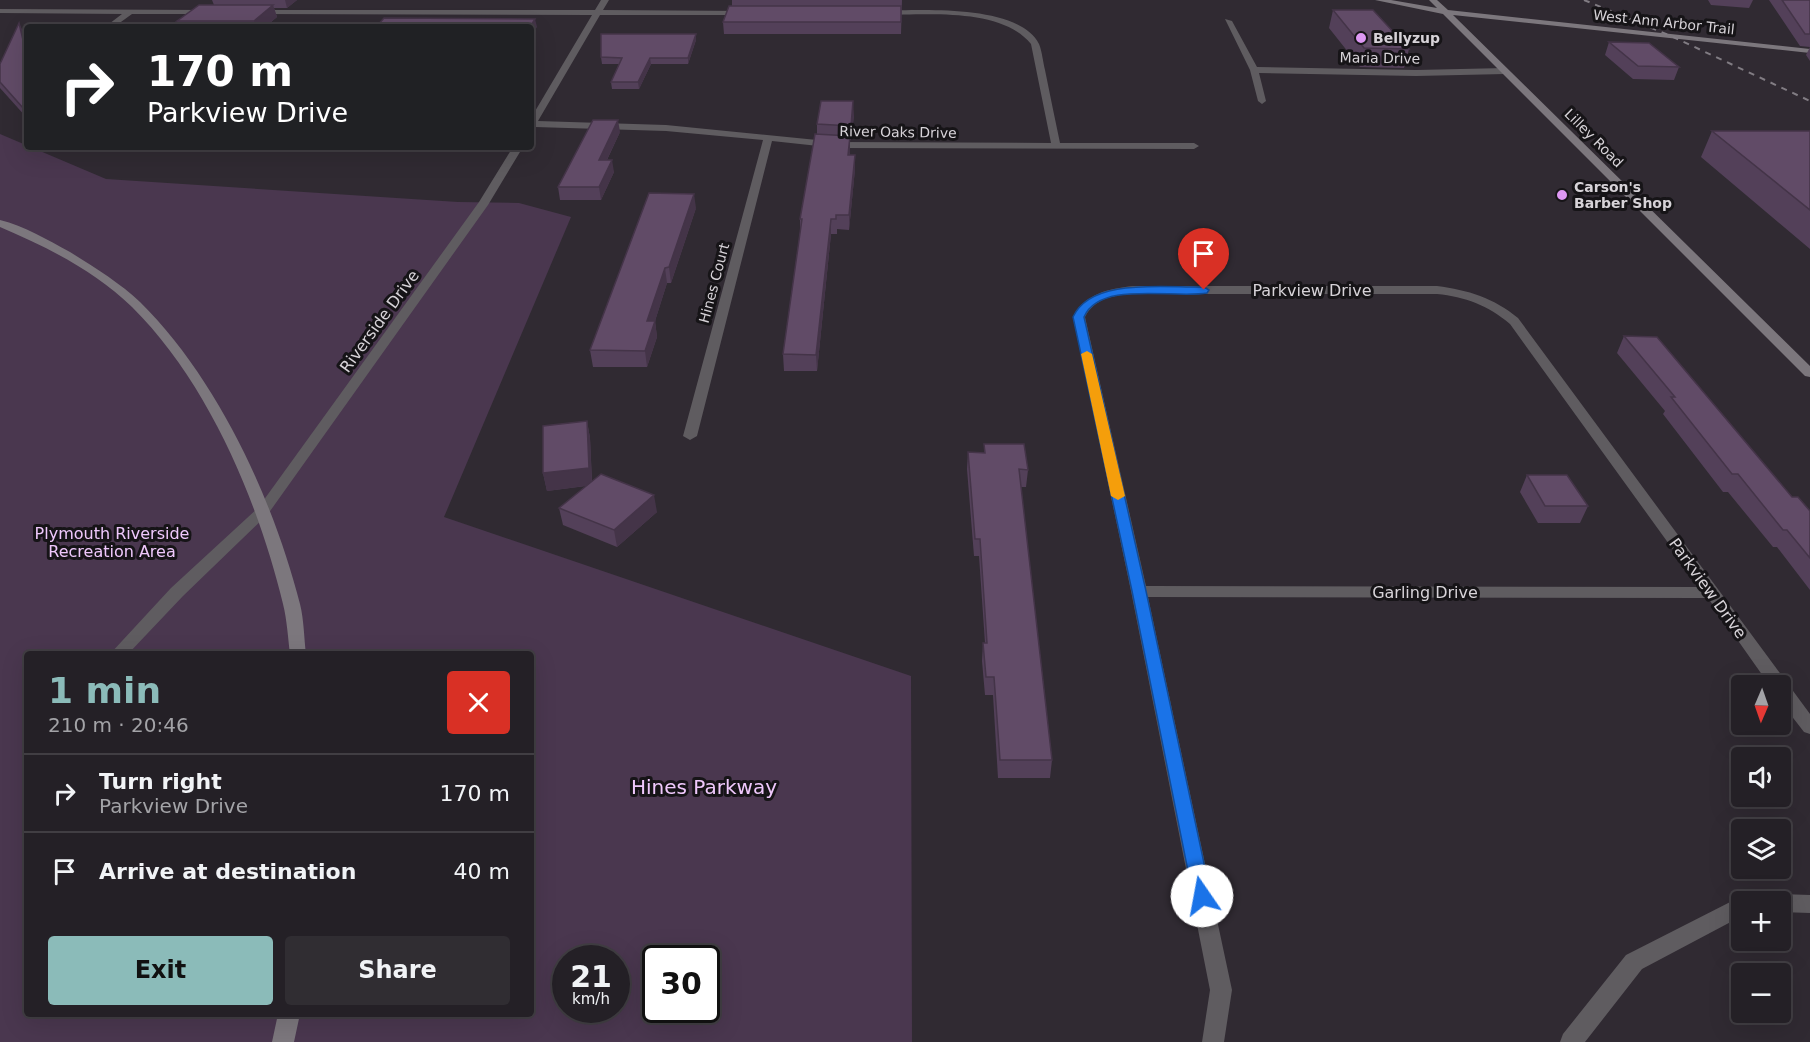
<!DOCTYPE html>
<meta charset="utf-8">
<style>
body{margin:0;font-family:"DejaVu Sans",sans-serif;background:#302d32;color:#f1f3f6;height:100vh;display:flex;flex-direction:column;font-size:22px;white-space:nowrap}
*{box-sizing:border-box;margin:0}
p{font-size:20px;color:#a3a3a7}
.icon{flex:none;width:33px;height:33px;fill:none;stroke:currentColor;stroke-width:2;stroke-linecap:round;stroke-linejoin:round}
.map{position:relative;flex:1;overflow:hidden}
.drawer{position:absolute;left:24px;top:651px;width:510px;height:366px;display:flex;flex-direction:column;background:#242026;border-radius:6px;box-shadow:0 6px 24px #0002,0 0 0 2px #413e43}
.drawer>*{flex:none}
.banner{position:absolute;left:24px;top:24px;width:510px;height:126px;border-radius:6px;box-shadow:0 6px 24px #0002,0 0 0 2px #413e43;background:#202124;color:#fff;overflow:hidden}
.needle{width:39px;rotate:182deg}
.controls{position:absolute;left:1731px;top:675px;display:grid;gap:12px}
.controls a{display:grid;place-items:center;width:60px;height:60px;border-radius:6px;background:#242026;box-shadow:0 6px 24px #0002,0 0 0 2px #413e43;font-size:30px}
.speed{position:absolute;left:552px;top:945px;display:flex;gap:12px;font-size:30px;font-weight:700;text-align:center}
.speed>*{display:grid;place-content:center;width:78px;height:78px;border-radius:50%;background:#242026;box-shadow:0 6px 24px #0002,0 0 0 2px #413e43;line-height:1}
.speed small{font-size:15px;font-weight:400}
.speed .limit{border:3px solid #111;border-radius:9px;background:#fff;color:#111}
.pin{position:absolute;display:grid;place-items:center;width:51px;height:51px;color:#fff;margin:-62px -26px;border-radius:50% 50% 50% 0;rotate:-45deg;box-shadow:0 0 6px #0007}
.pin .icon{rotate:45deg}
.me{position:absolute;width:66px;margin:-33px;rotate:348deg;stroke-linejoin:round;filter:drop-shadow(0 0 4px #0008)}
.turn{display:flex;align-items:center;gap:21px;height:126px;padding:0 24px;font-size:27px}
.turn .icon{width:78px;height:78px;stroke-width:2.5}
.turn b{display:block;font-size:42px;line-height:51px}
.round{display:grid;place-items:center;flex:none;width:63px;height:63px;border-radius:6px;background:#302d32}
.overview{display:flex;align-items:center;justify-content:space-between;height:102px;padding:0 24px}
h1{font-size:36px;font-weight:700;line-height:45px;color:#8bbbb9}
.button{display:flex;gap:12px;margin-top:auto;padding:12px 24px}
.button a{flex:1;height:69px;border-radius:6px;background:#8bbbb9;color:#111;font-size:24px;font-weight:700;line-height:69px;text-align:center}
.button a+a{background:#302d32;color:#f1f3f6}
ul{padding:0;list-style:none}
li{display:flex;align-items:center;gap:18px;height:78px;padding:0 24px;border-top:2px solid #413e43}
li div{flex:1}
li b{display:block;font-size:22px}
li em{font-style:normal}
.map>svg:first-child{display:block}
.green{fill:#4a374f;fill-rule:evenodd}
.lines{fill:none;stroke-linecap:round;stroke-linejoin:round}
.street{fill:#5f5c60;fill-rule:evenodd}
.secondary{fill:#7c777d;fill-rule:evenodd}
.rail{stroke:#817c83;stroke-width:2;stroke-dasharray:6 6;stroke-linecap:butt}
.wall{fill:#534059}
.shaded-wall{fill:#443448}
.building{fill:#614b67;stroke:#443448;stroke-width:1.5}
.route{fill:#1a73e8;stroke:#114b97;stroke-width:1.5}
.slow{fill:#f59e0b}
.poi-dot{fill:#de98f3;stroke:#161417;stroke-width:2}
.labels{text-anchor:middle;stroke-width:6;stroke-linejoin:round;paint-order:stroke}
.far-street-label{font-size:14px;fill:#d7d3d8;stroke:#161417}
.far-poi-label{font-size:14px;font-weight:bold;fill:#d7d3d8;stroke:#161417;text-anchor:start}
.street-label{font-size:16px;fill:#d7d3d8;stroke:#161417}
.park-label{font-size:16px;fill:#efc8fc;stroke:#161417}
.near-park-label{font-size:20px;fill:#efc8fc;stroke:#161417}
</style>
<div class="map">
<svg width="1810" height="1042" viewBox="0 0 1810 1042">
<rect width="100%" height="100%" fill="#302a32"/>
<!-- green -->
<path class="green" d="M0,134l106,45 352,23 61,1 52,14 -127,300 467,159 1,366h-912zM27,654h504v360h-504zM566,958h50v52h-50zM656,958h50v52h-50z"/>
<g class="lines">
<!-- street -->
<path class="street" d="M601,0h8l-6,10 144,1 4,2 -4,2h-147l-62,106 128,4 171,17 214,1 -20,-99c-30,-37 -105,-29 -149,-29l-4,-2 4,-2c38,-1 137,-7 157,33 3,7 4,18 6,26 5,25 10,49 15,73h134l5,3 -5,3 -357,-1 -65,-7 -75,295 -7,4 -7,-4 80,-296 -97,-9 -131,-4 -4,2v-11l61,-103 -337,-1 -4,-2 4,-2h340z
M0,9l210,1 4,2 -4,2h-78l-18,13h-9l17,-13 -122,-1z
M1225,19l7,2 25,46 159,3 89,-2 4,3 -4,3 -89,2 -157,-3 7,28 -4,3 -4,-3 -8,-31z
M513,147h10l-35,58 -220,309 -85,82 -55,58h-18l61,-66 87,-80 221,-306z
M1133,286h304c31,4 57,12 81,32l292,396v20l-6,-2 -24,-31v-15h-10l-62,-88 -560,-1 84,393 -8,52h-22l8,-52 -79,-399 -58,-274c13,-24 35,-28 60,-31zM1133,294h304c28,3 51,11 73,30l190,263 -554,-1 -61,-269c10,-19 29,-22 48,-23z
M1780,894l30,1v18l-30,-1v-10h-10l3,-5z
M1742,896l9,6h-9v14l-100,53 -57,73h-25l3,-8 63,-79z"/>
<!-- secondary -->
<path class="secondary" d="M1375,0h16l46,8 -8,-8h8l11,10 362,39v4l-357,-38 357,351v11l-5,-1 -362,-362z
M0,220c24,6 48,20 70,32 24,15 50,31 70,50 78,77 133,197 160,302 4,16 4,34 6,50h-16c-2,-16 -3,-34 -7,-50 -25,-103 -75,-222 -151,-297 -37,-36 -85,-60 -132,-80z
M278,1014h22l-6,28h-22z"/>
<!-- rail -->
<path class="rail" d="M1584,0l87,36 139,65"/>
</g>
<!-- wall -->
<path class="wall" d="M212,0h85l-10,8h-13l3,9 -12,10h-85l-3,-6 37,-16z
M732,0h170l-1,34h-177l-1,-12 9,-16z
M1708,0h45l-4,8 -38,-3z
M1769,0h41v61l-4,-6 4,-8 -10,-1z
M1333,10l76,39 -5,19 -44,-1 -31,-39z
M25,35l2,9v74l-27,-30v-24z
M696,40l-8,24h-37l-12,25h-27l-1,-7 8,-18h-17l-1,-7z
M1609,42l70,25 -5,13 -41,-1 -28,-24z
M854,115l-3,25h-1v15l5,14 -6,61 -12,-1v5h-6l-14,137h-33l-1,-17 17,-122v-13l17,-85v-10z
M1712,131h98v118l-109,-92z
M620,132l-13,28 7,12 -13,28h-41l-2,-13z
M81,147h11l2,3 -2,2z
M696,208l-25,75h-4l-12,38 2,16 -10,30h-54l-3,-17z
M1624,336l168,161 18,14v79l-33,-43h-4l-45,-55h-5l-60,-78 2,-3 -48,-58z
M587,421l3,17 2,43 65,31 -40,35 -54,-22 -4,-17 27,-22 -39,5 -4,-18z
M984,444l44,26 -2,17h-5l31,273 -2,18h-52l-5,-83h-8l-3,-34 1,-18h2l-6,-87h-5l-7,-87 1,-17 16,1z
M1527,475l61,31 -8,17h-42l-18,-31z"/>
<!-- shaded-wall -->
<path class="shaded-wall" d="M285,0h12l-10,8z
M273,5l4,12 -12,10h-9l-2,-6z
M535,19l2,8 -6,9v-9h-1z
M19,23l6,12 2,9v13z
M696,34v6l-8,24v-6z
M650,58l1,6 -12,25 -1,-7z
M853,101l1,14 -3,25v-14z
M618,120l2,12 -19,40 -2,-12z
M850,136v14l-1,19 -1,-14z
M855,155v14l-6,61v-15z
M612,160l2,12 -13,28 -2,-13z
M694,194l2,14 -25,75 -2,-16z
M831,219v15l-14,137 -1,-16z
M665,268l2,15 -12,38 2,16 -10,30 -2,-16 2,-30z
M587,421l3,17 2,47 -45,6 -4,-18z
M654,495l3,17 -40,35 -3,-17z"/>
<!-- building -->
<path class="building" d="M1782,0h28v34h-5z
M199,5h74l-19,16h-77z
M729,6h172v16h-178z
M1333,10h40l36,39 -45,-1z
M384,18l151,1 -5,8h-154z
M19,23l8,34v53l-3,-1 -24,-27v-18z
M601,34h95l-8,24h-38l-12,24h-27l11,-24 -21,-1z
M1609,42l40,1 30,24 -41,-1z
M821,101h32l-2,25 -34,-2z
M593,120h25l-19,40h13l-13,27h-41z
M1712,131h98v79z
M815,134l35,2 -2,19h7l-6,60h-13v4h-5l-15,136 -33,-1 19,-135h-2z
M649,193l45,1 -25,73 -4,1 -18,53h8l-10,30 -55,-1z
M1624,336l33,1 135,160h6l12,14v47l-23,-28h-4l-45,-56h-6l-61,-77h4z
M587,421l2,47 -46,5v-47z
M984,444h40l4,26 -9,-1 33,291h-52l-6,-83h-8l-3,-34h4l-7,-104h-5l-7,-87 17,1z
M601,474l53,21 -40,35 -55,-22z
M1527,475h40l21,31h-43z"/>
<!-- route -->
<path class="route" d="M1204,287l5,3 -2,3c-33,6 -107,-13 -123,24l62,274 65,305 -3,6 -6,2 -7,-2 -2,-6 -61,-305 -59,-274c18,-40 93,-29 131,-30z"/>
<!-- slow -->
<path class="slow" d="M1087,351l5,3 33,142 -7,4 -7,-4 -30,-142z"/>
<!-- markers -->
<g class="poi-dot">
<circle cx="1361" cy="38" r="6"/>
<circle cx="1562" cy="195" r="6"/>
</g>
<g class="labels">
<!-- far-street labels -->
<g class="far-street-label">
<text transform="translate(1664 22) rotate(6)" y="5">West Ann Arbor Trail</text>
<text transform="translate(1380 58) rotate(1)" y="5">Maria Drive</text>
<text transform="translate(898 132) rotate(1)" y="5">River Oaks Drive</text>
<text transform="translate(1594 138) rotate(45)" y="5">Lilley Road</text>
<text transform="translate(714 283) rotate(-75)" y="5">Hines Court</text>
</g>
<!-- far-poi labels -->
<g class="far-poi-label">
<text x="1373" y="43">Bellyzup</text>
<text x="1574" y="192">Carson's<tspan x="1574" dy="16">Barber Shop</tspan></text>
</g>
<!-- street labels -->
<g class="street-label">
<text x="1312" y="296">Parkview Drive</text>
<text transform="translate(379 321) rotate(-54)" y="6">Riverside Drive</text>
<text transform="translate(1708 588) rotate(54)" y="6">Parkview Drive</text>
<text x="1425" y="598">Garling Drive</text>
</g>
<!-- park labels -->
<g class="park-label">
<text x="112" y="539">Plymouth Riverside<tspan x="112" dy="18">Recreation Area</tspan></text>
</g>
<!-- near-park labels -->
<g class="near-park-label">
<text x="704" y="794">Hines Parkway</text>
</g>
</g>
</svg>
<div class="controls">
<a><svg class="needle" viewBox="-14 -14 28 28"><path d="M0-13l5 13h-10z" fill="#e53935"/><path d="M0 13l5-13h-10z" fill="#a3a3a7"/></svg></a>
<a><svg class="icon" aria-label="sound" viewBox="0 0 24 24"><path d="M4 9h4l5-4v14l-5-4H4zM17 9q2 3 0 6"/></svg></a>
<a><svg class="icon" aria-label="layers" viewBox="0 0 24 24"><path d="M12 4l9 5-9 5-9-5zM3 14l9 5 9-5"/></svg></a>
<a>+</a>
<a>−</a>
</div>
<div class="speed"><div>21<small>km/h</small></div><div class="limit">30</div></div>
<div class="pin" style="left:1204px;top:290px;background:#d93025"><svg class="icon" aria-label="arrive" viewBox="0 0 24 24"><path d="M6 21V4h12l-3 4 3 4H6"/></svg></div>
<svg class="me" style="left:1202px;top:896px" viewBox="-20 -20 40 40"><circle r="19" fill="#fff"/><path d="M0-13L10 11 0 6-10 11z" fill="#1a73e8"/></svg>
<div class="banner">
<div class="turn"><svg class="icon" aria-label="right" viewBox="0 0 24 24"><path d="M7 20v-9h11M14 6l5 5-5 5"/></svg><div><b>170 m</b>Parkview Drive</div></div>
</div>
<section class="drawer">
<div class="overview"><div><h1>1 min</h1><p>210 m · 20:46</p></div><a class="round" style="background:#d93025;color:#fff"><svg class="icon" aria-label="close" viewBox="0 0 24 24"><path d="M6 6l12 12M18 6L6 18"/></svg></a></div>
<ul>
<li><svg class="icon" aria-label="right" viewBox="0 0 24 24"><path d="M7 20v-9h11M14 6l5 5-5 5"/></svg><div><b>Turn right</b><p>Parkview Drive</p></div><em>170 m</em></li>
<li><svg class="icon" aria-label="arrive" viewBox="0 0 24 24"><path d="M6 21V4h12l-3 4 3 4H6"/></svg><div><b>Arrive at destination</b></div><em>40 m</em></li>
</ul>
<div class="button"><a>Exit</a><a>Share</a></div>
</section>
</div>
